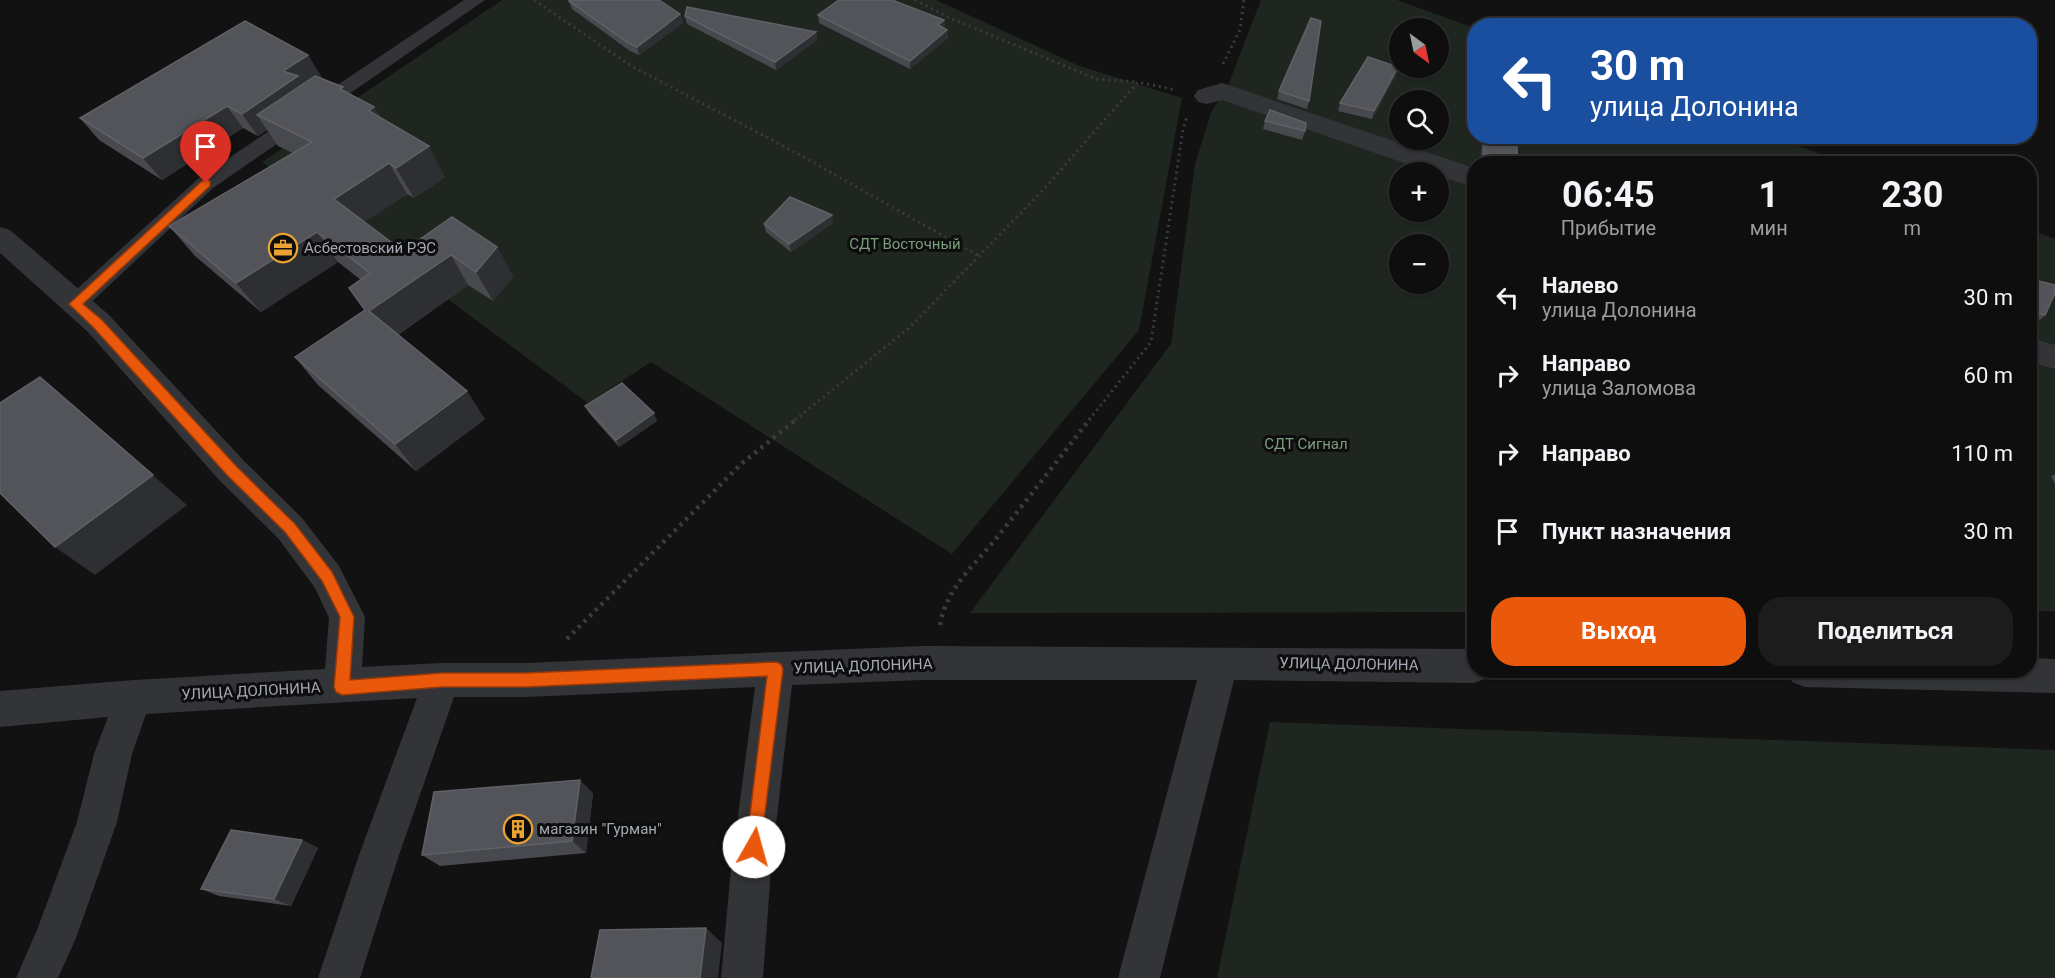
<!DOCTYPE html>
<html lang="ru">
<meta charset="utf-8">
<style>
body{margin:0;font-family:Roboto,sans-serif;background:#1c1c1c;color:#f1f3f6;height:100vh;display:flex;flex-direction:column;font-size:22px;white-space:nowrap}
*{box-sizing:border-box;margin:0}
p{font-size:20px;color:#9b9c9e}
.icon{flex:none;width:33px;height:33px;fill:none;stroke:currentColor;stroke-width:2;stroke-linecap:round;stroke-linejoin:round}
.map{position:relative;flex:1;overflow:hidden}
.drawer{position:absolute;left:1467px;top:156px;width:570px;height:522px;display:flex;flex-direction:column;background:#0e0e0e;border-radius:24px;box-shadow:0 2px 4px #0004,0 0 0 2px #2e2e2e}
.drawer>*{flex:none}
.hud{position:absolute;left:1467px;top:18px;width:570px;height:126px;border-radius:24px;box-shadow:0 2px 4px #0004,0 0 0 2px #2e2e2e;background:#1a4fa0;color:#fff;overflow:hidden}
.needle{width:39px;rotate:147deg}
.buttons{position:absolute;left:1389px;top:18px;display:grid;gap:12px}
.buttons a{display:grid;place-items:center;width:60px;height:60px;border-radius:50%;background:#0e0e0e;box-shadow:0 2px 4px #0004,0 0 0 2px #2e2e2e;font-size:30px}
.pin{position:absolute;display:grid;place-items:center;width:51px;height:51px;color:#fff;margin:-62px -26px;border-radius:50% 50% 50% 0;rotate:-45deg;box-shadow:0 0 6px #0007}
.pin .icon{rotate:45deg}
.me{position:absolute;width:66px;margin:-33px;rotate:7deg;stroke-linejoin:round;filter:drop-shadow(0 0 4px #0008)}
.turn{display:flex;align-items:center;gap:21px;height:126px;padding:0 24px;font-size:27px}
.turn .icon{width:78px;height:78px;stroke-width:2.5}
.turn b{display:block;font-size:42px;line-height:51px}
.eta{display:flex;justify-content:space-evenly;align-items:center;height:102px;text-align:center}
.eta b{font-size:36px;font-weight:700;line-height:42px}
.action{display:flex;gap:12px;margin-top:auto;padding:12px 24px}
.action a{flex:1;height:69px;border-radius:24px;background:#ea580c;color:#fff;font-size:24px;font-weight:700;line-height:69px;text-align:center}
.action a+a{background:#1c1c1c;color:#f1f3f6}
ul{padding:0;list-style:none}
li{display:flex;align-items:center;gap:18px;height:78px;padding:0 24px}
li div{flex:1}
li b{display:block;font-size:22px}
li em{font-style:normal}
.map>svg:first-child{display:block}
.green{fill:#1e261f;fill-rule:evenodd}
.lines{fill:none;stroke-linecap:round;stroke-linejoin:round}
.path-far1{stroke:#393b3f;stroke-width:3;stroke-dasharray:2 4;stroke-linecap:butt}
.path{stroke:#393b3f;stroke-width:4.5;stroke-dasharray:3 5;stroke-linecap:butt}
.lane{fill:#333438;fill-rule:evenodd}
.street{fill:#333438;fill-rule:evenodd}
.wall{fill:#48494e}
.shaded-wall{fill:#2e2f32}
.building{fill:#525459;stroke:#5f6167;stroke-width:1.5}
.route{fill:#ea580c;stroke:#983908;stroke-width:1.5}
.labels{text-anchor:middle;stroke-width:6;stroke-linejoin:round;paint-order:stroke}
.park-label{font-size:15px;fill:#7b9e7c;stroke:#0d0d0e}
.poi-label{font-size:15px;fill:#a4a9b3;stroke:#0d0d0e;text-anchor:start}
.street-label{font-size:15px;fill:#a4a9b3;stroke:#0d0d0e}
</style>
<div class="map">
<svg width="2055" height="978" viewBox="0 0 2055 978">
<rect width="100%" height="100%" fill="#121213"/>
<!-- green -->
<path class="green" d="M502,0h434l144,66 102,32 -43,232 -187,224 -301,-192 -63,41 -326,-241z
M1261,0h136l77,28v108l298,1 74,26 -372,1v448l-504,1 201,-269 24,-180 16,-51 18,-30zM1400,28h38v40h-38zM1400,100h38v40h-38zM1400,172h38v40h-38zM1400,244h38v40h-38z
M2030,230l25,9v372h-25z
M1270,722l785,28v228h-838z"/>
<g class="lines">
<!-- path-far1 -->
<path class="path-far1" d="M534,0l99,67 158,83 188,106
M915,0l35,18 146,61 41,3
M1223,64l17,-34 4,-30
M795,420l114,-92 135,-139 94,-107 38,8
M1089,420l62,-78 32,-213 4,-12"/>
<!-- path -->
<path class="path" d="M940,625c7,-39 36,-61 59,-90 31,-39 61,-78 91,-116
M567,639l174,-175 56,-45"/>
<!-- lane -->
<path class="lane" d="M464,0h21l-272,188 -130,122 -8,2 -8,-2 -3,-6 3,-6 132,-120z"/>
<!-- street -->
<path class="street" d="M1222,83l252,85v19l-36,-11v-4h-8l-208,-72 -15,4 -9,-2 -4,-6 4,-6z
M0,227l10,3 99,85 135,146 58,57 37,48 26,51 -3,50 80,-4h84l396,-17 552,3v21h16l-3,8 -13,5 -240,-3 -74,298h-42l79,-298h-275l-130,5 -21,184 -8,109h-42l10,-109 24,-182 -229,10h-72l-55,158 -39,123h-42l41,-123 58,-157 -271,16 -14,40 -15,68 -41,116 -18,40h-42l21,-48 40,-108 17,-68 14,-37 -108,10v-36l134,-11 191,-11 4,-51 -14,-30 -37,-50 -58,-57 -133,-150 -87,-78z
M2030,338l25,7v24l-25,-7z
M2030,658l25,1v34l-250,-6 -13,-5 -5,-12h243z"/>
</g>
<!-- wall -->
<path class="wall" d="M569,1l111,13 3,9 -44,32 -9,-4 -58,-42z
M818,15l126,5v8l3,2 1,8 -38,31 -91,-46z
M685,16l131,16 1,8 -41,30 -89,-46z
M308,55l14,23h-1l53,29 6,10 65,60 -31,21 -7,-4 -43,28 39,29 94,-4 16,30 -20,24 -25,-16 -70,50 87,84 -69,52 -98,-86 -23,-28 70,-47 -4,-30 -23,-18 -77,50 -66,-56 -26,-30 124,-73 -15,-7 -11,-16 -9,6 -15,-8 -81,52 -63,-40 -19,-22z
M1398,67l-2,8 -24,44 -34,-8 2,-8z
M1279,91l30,10 -2,8 -30,-10z
M1265,121l40,10 -3,9 -39,-11z
M1482,136h35v22l-2,6h-23l-11,-2z
M833,223l-42,29 -25,-20 -2,-8z
M2030,279l15,36 -8,8 -7,-2z
M585,406l72,15 -38,26 -30,-34z
M2055,474v10l-4,-8z
M593,793l-7,60 -146,13 -18,-11z
M302,840l16,8 -27,58 -72,-10 -18,-7z"/>
<!-- shaded-wall -->
<path class="shaded-wall" d="M680,14l3,9 -44,32 -2,-8z
M944,20l1,8 -7,6v-9z
M947,30l1,8 -38,31v-8z
M816,32l1,8 -41,30 -1,-8z
M308,55l14,23 -16,10 -49,27 10,15 -9,6 -16,-22 41,-43z
M1398,67l-2,8 -24,44 2,-8z
M227,106l16,22 -81,52 -19,-22z
M374,107l18,31 -23,-27z
M429,146l16,31 -31,21 -18,-30z
M389,163l18,31 -53,35 -20,-30z
M832,215l1,8 -42,29 -2,-8z
M317,232l21,30 -77,50 -25,-29z
M497,247l16,30 -20,24 -17,-29z
M451,255l17,30 -78,55 -21,-29z
M40,377l147,128 -92,70 -40,-28z
M467,391l18,28 -69,52 -21,-27z
M654,413l3,8 -38,26 -3,-7z
M580,780l13,13 -7,60 -14,-12z
M302,840l16,8 -27,58 -17,-7z
M706,928l16,15 -4,35h-18z"/>
<!-- building -->
<path class="building" d="M571,0h88l21,14 -43,33 -10,-5 -58,-41z
M839,0h53l52,20 -6,5 9,5 -37,31 -92,-46z
M687,7l129,25 -41,30 -90,-46z
M1311,18l10,3 -12,80 -30,-10z
M245,21l63,34 -25,16 15,5 -56,38 -15,-8 -84,52 -63,-40z
M1368,57l30,10 -24,44 -34,-8z
M315,76l28,11 -3,2 34,18 -5,4 60,35 -33,22 -7,-5 -55,36 69,52 49,-34 45,30 -21,25 -25,-17 -82,56 98,80 -72,53 -100,-87 70,-47 -16,-22 21,-15 -53,-41 -81,51 -67,-57 143,-84 -55,-27z
M1270,110l36,13 -1,8 -40,-10z
M1485,136h32v22l-33,-4z
M790,197l42,18 -43,29 -25,-20z
M2030,279l25,6v8l-10,22 -15,-4z
M40,377l113,98 -98,72 -55,-54v-90z
M622,383l32,30 -38,27 -31,-34z
M580,780l-8,61 -150,14 12,-63z
M231,830l71,10 -28,59 -73,-10z
M706,928l-6,50h-109l9,-48z"/>
<!-- route -->
<path class="route" d="M206,179l4,2v5l-127,118 19,16 135,147 58,57 37,48 22,45 -4,63 92,-7h84l250,-11 5,2 2,5 -23,184 -6,2 -6,-2 -2,-6 21,-171 -241,11h-84l-100,8 -6,-3 -2,-5 6,-70 -18,-36 -37,-49 -58,-57 -134,-148 -24,-23 133,-123z"/>
<!-- icons -->
<defs>
<g id="office-ring" transform="scale(1.5)"><circle r="9.5" fill="#0d0d0e" stroke="#eaa333" stroke-width="1.5"/><path d="M-6-3h4V-5.5h4V-3h4V5H-6ZM-1-4.5V-3h2v-1.5ZM-6 0V1H6V0Z" fill="#eaa333"/></g>
<g id="building-ring" transform="scale(1.5)"><circle r="9.5" fill="#0d0d0e" stroke="#eaa333" stroke-width="1.5"/><path d="M-4-6H4V6H1V3H-1V6H-4ZM-2.5-4.3h1.7v1.8h-1.7ZM.8-4.3h1.7v1.8H.8ZM-2.5-1h1.7V.8h-1.7ZM.8-1h1.7V.8H.8Z" fill="#eaa333"/></g>
</defs>
<g fill-rule="evenodd">
<use href="#office-ring" x="283" y="248"/>
<use href="#building-ring" x="518" y="829"/>
</g>
<g class="labels">
<!-- park labels -->
<g class="park-label">
<text x="905" y="249">СДТ Восточный</text>
<text x="1306" y="449">СДТ Сигнал</text>
</g>
<!-- poi labels -->
<g class="poi-label">
<text x="304" y="253">Асбестовский РЭС</text>
<text x="539" y="834">магазин "Гурман"</text>
</g>
<!-- street labels -->
<g class="street-label">
<text transform="translate(1349 664) rotate(1)" y="5">УЛИЦА ДОЛОНИНА</text>
<text transform="translate(863 666) rotate(-2)" y="5">УЛИЦА ДОЛОНИНА</text>
<text transform="translate(251 691) rotate(-3)" y="5">УЛИЦА ДОЛОНИНА</text>
</g>
</g>
</svg>
<div class="buttons">
<a><svg class="needle" viewBox="-14 -14 28 28"><path d="M0-13l5 13h-10z" fill="#e53935"/><path d="M0 13l5-13h-10z" fill="#9b9c9e"/></svg></a>
<a><svg class="icon" aria-label="search" viewBox="0 0 24 24"><circle cx="10" cy="10" r="6"/><path d="M15 15l6 6"/></svg></a>
<a>+</a>
<a>−</a>
</div>
<div class="pin" style="left:206px;top:183px;background:#d93025"><svg class="icon" aria-label="arrive" viewBox="0 0 24 24"><path d="M6 21V4h12l-3 4 3 4H6"/></svg></div>
<svg class="me" style="left:754px;top:847px" viewBox="-20 -20 40 40"><circle r="19" fill="#fff"/><path d="M0-13L10 11 0 6-10 11z" fill="#ea580c"/></svg>
<div class="hud">
<div class="turn"><svg class="icon" aria-label="left" viewBox="0 0 24 24"><path d="M17 20v-9H6M10 6l-5 5 5 5"/></svg><div><b>30 m</b>улица Долонина</div></div>
</div>
<section class="drawer">
<div class="eta">
<div><b>06:45</b><p>Прибытие</p></div>
<div><b>1</b><p>мин</p></div>
<div><b>230</b><p>m</p></div>
</div>
<ul>
<li><svg class="icon" aria-label="left" viewBox="0 0 24 24"><path d="M17 20v-9H6M10 6l-5 5 5 5"/></svg><div><b>Налево</b><p>улица Долонина</p></div><em>30 m</em></li>
<li><svg class="icon" aria-label="right" viewBox="0 0 24 24"><path d="M7 20v-9h11M14 6l5 5-5 5"/></svg><div><b>Направо</b><p>улица Заломова</p></div><em>60 m</em></li>
<li><svg class="icon" aria-label="right" viewBox="0 0 24 24"><path d="M7 20v-9h11M14 6l5 5-5 5"/></svg><div><b>Направо</b></div><em>110 m</em></li>
<li><svg class="icon" aria-label="arrive" viewBox="0 0 24 24"><path d="M6 21V4h12l-3 4 3 4H6"/></svg><div><b>Пункт назначения</b></div><em>30 m</em></li>
</ul>
<div class="action"><a>Выход</a><a>Поделиться</a></div>
</section>
</div>
